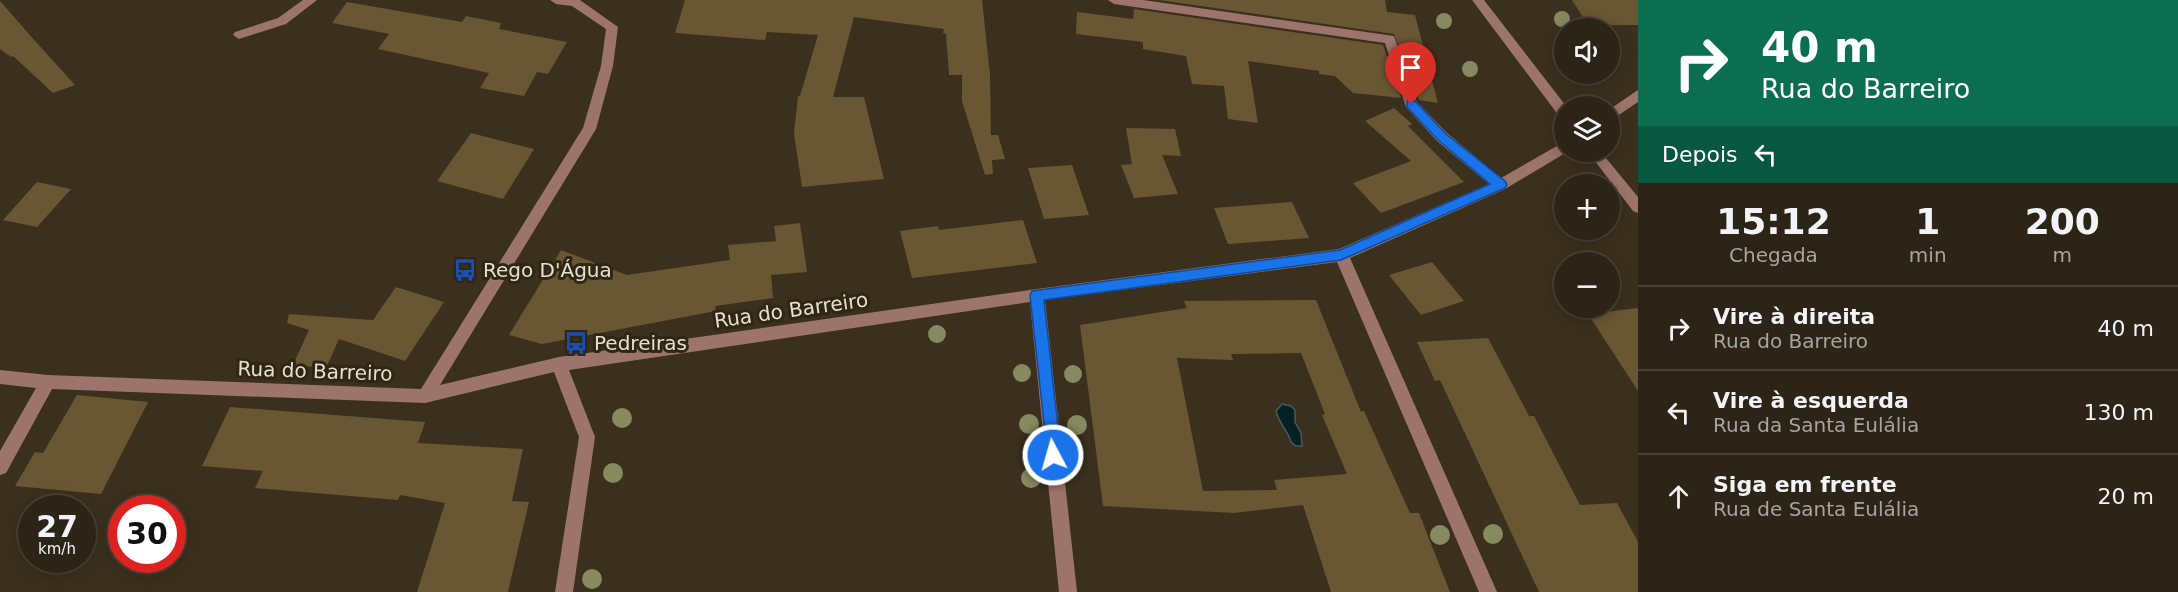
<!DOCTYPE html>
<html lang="pt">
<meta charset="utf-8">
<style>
body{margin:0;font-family:"DejaVu Sans",sans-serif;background:#342c1f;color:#f1f3f6;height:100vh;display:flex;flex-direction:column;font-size:22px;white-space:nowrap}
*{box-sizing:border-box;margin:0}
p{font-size:20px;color:#a6a4a1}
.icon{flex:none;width:33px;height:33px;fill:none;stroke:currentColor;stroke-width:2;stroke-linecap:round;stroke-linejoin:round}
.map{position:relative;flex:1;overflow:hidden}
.sheet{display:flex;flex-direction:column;background:#2c2416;width:540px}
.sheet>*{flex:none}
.guide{background:#0b6e4f;color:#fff;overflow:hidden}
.buttons{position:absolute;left:1554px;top:18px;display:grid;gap:12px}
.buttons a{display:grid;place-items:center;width:66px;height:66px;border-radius:50%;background:#2c2416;box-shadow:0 3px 15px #0003,0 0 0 2px #484135;font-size:30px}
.speed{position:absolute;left:18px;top:495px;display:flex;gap:12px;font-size:30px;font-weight:700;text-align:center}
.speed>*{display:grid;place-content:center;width:78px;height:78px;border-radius:50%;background:#2c2416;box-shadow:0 3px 15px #0003,0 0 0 2px #484135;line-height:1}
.speed small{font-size:15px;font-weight:400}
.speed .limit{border:9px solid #d22;background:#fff;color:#111}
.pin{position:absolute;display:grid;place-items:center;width:51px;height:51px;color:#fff;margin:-62px -26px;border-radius:50% 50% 50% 0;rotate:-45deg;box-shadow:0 0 6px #0007}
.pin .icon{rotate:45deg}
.me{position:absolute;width:66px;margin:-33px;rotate:354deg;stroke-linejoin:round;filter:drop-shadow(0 0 4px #0008)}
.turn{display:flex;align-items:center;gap:21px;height:126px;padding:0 24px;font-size:27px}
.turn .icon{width:78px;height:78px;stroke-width:2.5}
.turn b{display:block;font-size:42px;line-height:51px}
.then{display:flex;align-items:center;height:57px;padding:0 24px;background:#0003;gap:12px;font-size:22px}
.eta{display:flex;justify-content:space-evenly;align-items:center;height:102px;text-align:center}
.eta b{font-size:36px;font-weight:600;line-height:42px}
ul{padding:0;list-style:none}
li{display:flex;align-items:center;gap:18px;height:84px;padding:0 24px;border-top:2px solid #484135}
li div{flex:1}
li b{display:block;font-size:22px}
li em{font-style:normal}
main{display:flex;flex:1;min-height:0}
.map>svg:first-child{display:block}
.water{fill:#062126;stroke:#495a5a;stroke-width:1.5}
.building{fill:#695633;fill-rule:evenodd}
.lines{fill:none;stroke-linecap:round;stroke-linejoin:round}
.minor{fill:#9c746b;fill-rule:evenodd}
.tree{fill:#878a5e}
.route{fill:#1a73e8;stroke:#114b97;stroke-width:1.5}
.labels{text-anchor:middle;stroke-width:6;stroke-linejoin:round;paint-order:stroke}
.poi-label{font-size:20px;fill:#e6dfd4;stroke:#302614;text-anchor:start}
.street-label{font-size:20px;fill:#e6dfd4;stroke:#302614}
</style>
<main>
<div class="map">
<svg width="1638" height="592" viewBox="0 0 1638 592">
<rect width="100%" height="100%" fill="#3b301e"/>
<!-- water -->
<path class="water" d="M1282,404l9,2 4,4v12l6,11 1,13h-6l-5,-4c-1,-8 -12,-18 -15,-31z"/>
<!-- building -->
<path class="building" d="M685,0h297l8,75 1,60h7l7,24 -13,1 1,14 -8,1 -23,-74v-26h-13l-3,-41 -3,-1 1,-4 -90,-12 -21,80h31l20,82 -82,8 -8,-54 4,-37h2l18,-61 -51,-3 -2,8 -90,-7z
M1159,0h226l2,12 28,3 23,88 -19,-3 -25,-66z
M1572,0h66v25h-50z
M0,1l36,41 39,43 -22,8 -40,-37 -2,1 -11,-8z
M347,2l115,20 4,-6 35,7 -2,6 68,13 -19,32 -11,-2 -13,24 -44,-8 9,-15 -111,-24 11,-15 -57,-11z
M1134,9l249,36 18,53 -48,-5 -18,-17 -16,-2v-3l-71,-10 10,62 -30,-4 -4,-33 -32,-2 -6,-28 -43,-7v-7l-67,-8 1,-22 56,7z
M1394,108l18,16 -4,2 56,56 -83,31 -28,-30 58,-22 -46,-40z
M1126,128l49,1 6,27 -19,-1 16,39 -44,4 -13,-33 11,-1z
M471,133l63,16 -31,50 -66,-18z
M1072,165l17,50 -45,4 -16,-51z
M37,182l34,7 -34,38 -34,-7z
M1292,202l17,36 -81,6 -14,-36z
M1023,220l14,43 -125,15 -12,-47 38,-5 1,4z
M800,223l7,49 -36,3 2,23 -58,8 1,5 -174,33 -33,-9 52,-85 66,25 103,-15 -2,-15 48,-4 -2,-15z
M1432,262l32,39 -43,14 -32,-40z
M396,287l48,15 -39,59 -66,-22 -13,29 -33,-3 16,-35 -22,-7 2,-9 84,6z
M1316,300l45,112 3,-1 46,102h9l31,79h-119l-28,-87 -69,8 -131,-7 -23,-181 107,-17 -3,-7zM1301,353l24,61 -3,1 25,59 -73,6 3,10 -74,1 -26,-133 56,2 -2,-6z
M1638,308v83l-50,-77z
M1488,338l41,78h5l46,89 37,-2 21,39v50h-99l-99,-212 -5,1 -18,-39z
M77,395l71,7 -47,92 -86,-8 20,-34 8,1z
M230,407l195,15 -7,21 105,6 -11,52 17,1 -21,90h-91l28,-89 -45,-8 -2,5 -143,-12 8,-17 -61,-5z"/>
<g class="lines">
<!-- minor -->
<path class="minor" d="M303,0h14l-31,24 -47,15 -6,-4 2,-3 43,-14z
M550,0h30l38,27 -5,39 -17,63 -156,256 119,-28 478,-68 302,-40 150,-65 -52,-43 -31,-34 -21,-64 -271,-39 -6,-4h35l251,36 23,66 30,31 54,45 63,-36v10h3l-62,37 -155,69 147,334h-18l-142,-330 -292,38 32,292h-18l-29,-290 -461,68 26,67 -22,155h-18l24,-155 -25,-65 -129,31 -373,-14 -46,84 -6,2v-24l36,-63 -36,-4v-14l48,5 373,14 162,-261 18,-62 5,-37 -34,-23 -16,-2z
M1472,0h12l82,106 -2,12 -5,-2z
M1638,90v12l-28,19v-12z
M1588,152h13l37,45v16l-5,-2z"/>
</g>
<!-- trees -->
<g class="tree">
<circle cx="1562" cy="19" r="8"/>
<circle cx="1444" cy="21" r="8"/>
<circle cx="1470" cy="69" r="8"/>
<circle cx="937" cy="334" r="9"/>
<circle cx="1022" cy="373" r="9"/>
<circle cx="1073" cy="374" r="9"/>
<circle cx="622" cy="418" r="10"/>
<circle cx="1029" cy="424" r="10"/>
<circle cx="1077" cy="425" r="10"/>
<circle cx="613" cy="473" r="10"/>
<circle cx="1031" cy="478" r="10"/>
<circle cx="1493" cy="534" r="10"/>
<circle cx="1440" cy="535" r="10"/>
<circle cx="592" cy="579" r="10"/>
</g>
<!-- route -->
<path class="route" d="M1411,100l4,1 31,33 59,47 2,4 -2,3 -164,72 -297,40 17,155 -2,5 -6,2 -5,-2 -18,-165 2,-4 308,-41 150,-66 -52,-44 -31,-33v-6z"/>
<!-- icons -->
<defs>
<g id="bus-bare" transform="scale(1.8)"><path d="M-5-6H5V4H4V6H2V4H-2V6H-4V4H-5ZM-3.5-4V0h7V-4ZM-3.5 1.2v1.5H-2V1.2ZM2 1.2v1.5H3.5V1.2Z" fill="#1a4fb4" stroke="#302614" stroke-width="2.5" paint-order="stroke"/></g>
</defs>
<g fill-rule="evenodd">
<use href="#bus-bare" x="465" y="270"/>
<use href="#bus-bare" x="576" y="343"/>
</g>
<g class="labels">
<!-- poi labels -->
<g class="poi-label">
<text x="483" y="277">Rego D'Água</text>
<text x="594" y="350">Pedreiras</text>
</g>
<!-- street labels -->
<g class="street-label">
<text transform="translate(791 310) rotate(-8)" y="7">Rua do Barreiro</text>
<text transform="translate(315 371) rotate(2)" y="7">Rua do Barreiro</text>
</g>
</g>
</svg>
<div class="buttons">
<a><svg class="icon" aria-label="sound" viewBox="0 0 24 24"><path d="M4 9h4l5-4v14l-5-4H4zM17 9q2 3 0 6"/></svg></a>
<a><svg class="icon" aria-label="layers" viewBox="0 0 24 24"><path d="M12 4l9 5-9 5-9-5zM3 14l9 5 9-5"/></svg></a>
<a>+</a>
<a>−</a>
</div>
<div class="speed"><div>27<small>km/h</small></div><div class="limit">30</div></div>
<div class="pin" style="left:1411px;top:104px;background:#d93025"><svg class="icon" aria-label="arrive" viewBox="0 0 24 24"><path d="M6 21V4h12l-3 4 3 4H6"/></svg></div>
<svg class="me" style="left:1053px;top:455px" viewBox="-20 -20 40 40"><circle r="17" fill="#1a73e8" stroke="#fff" stroke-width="3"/><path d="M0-11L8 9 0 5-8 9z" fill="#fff"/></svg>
</div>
<section class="sheet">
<div class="guide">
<div class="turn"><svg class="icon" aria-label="right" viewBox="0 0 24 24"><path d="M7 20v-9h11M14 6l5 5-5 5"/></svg><div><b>40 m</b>Rua do Barreiro</div></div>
<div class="then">Depois<svg class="icon" aria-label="left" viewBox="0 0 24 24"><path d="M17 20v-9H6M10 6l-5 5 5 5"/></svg></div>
</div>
<div class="eta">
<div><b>15:12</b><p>Chegada</p></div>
<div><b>1</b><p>min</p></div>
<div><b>200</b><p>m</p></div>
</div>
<ul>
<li><svg class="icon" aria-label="right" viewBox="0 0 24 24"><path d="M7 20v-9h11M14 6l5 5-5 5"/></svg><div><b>Vire à direita</b><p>Rua do Barreiro</p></div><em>40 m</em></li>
<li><svg class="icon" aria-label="left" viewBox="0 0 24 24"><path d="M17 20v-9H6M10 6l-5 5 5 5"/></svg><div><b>Vire à esquerda</b><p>Rua da Santa Eulália</p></div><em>130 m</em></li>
<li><svg class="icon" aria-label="ahead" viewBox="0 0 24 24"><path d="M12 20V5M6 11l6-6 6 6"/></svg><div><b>Siga em frente</b><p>Rua de Santa Eulália</p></div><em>20 m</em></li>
</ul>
</section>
</main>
